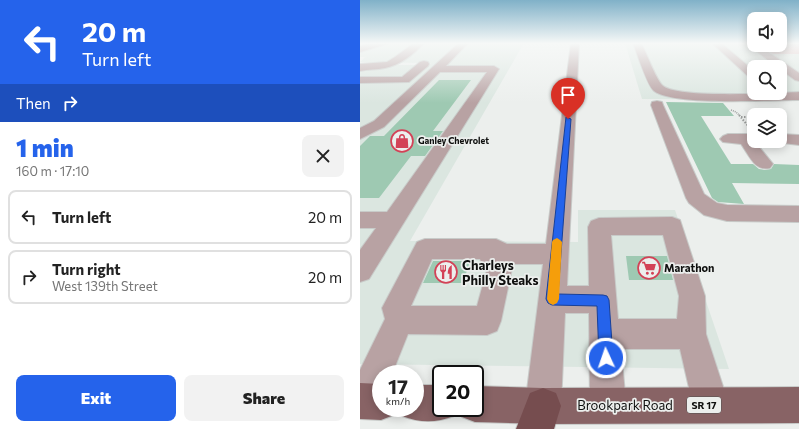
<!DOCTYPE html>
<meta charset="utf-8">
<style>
body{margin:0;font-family:Commissioner,sans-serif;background:#f2f2f2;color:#222;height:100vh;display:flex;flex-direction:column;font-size:15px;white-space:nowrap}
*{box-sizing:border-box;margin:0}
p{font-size:13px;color:#767676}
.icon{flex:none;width:22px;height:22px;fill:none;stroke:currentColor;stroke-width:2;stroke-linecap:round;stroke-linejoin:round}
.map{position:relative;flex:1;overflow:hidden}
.side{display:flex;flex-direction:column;background:#fff;width:360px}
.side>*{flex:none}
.banner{background:#2563eb;color:#fff;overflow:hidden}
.controls{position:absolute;left:387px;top:12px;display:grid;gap:8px}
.controls a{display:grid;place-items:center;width:40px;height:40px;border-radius:8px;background:#fff;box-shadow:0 2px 10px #0003;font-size:20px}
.speed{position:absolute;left:12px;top:365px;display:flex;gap:8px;font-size:20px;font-weight:700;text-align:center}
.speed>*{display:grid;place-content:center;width:52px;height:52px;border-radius:50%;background:#fff;box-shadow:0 2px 10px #0003;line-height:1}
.speed small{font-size:10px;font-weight:400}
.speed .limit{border:2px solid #111;border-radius:6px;background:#fff;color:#111}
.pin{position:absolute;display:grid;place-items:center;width:34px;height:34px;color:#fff;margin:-41px -17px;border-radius:50% 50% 50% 0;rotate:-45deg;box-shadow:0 0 4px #0007}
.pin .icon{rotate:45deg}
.me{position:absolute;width:44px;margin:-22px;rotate:357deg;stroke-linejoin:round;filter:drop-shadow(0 0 3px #0008)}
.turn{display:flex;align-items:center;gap:14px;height:84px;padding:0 16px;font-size:18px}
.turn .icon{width:52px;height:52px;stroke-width:2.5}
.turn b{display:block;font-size:28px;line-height:34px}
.then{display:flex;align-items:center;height:38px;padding:0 16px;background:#0003;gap:8px;font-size:15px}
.round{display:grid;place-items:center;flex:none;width:42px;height:42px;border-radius:8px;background:#f2f2f2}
.headline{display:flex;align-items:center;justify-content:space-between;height:68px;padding:0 16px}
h1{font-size:24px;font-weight:800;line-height:30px;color:#2563eb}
.action{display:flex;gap:8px;margin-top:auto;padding:8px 16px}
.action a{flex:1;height:46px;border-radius:8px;background:#2563eb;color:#fff;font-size:16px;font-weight:800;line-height:46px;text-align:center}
.action a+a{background:#f2f2f2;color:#222}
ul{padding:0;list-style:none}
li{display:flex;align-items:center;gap:12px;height:54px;margin:0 8px 6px;padding:0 8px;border:2px solid #e0e0e0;border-radius:8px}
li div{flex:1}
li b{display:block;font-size:15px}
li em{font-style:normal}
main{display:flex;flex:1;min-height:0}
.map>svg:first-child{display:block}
.built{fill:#dbe6e0;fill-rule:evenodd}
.green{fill:#dfb5b6}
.building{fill:#9ec9b2}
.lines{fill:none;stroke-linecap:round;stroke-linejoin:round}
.minor-casing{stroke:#c8cbc9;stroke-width:2}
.major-casing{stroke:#c8cbc9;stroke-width:2}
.highway-casing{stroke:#c8cbc9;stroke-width:2}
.path-far1{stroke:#9b9d9c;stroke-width:1.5;stroke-dasharray:1 1;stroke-linecap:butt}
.path{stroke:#9b9d9c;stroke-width:2;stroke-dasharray:1.5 1.5;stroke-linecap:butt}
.minor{fill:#b8a2a3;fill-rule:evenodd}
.major{fill:#886365;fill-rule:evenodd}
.highway{fill:#764d4f;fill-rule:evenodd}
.route{fill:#2563eb;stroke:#184099}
.slow{fill:#f59e0b}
.labels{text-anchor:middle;stroke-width:3.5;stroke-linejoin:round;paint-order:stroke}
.far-poi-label{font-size:9px;font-weight:bold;fill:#0e0f0e;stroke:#ecefed;text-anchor:start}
.shield{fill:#ecefed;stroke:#515251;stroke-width:1}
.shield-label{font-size:10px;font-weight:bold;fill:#0e0f0e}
.poi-label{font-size:11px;font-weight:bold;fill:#0e0f0e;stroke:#ecefed;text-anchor:start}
.near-poi-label{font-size:13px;font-weight:bold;fill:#0e0f0e;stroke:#ecefed;text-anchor:start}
.near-street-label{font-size:13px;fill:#0e0f0e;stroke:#ecefed}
</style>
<main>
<section class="side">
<div class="banner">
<div class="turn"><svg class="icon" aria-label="left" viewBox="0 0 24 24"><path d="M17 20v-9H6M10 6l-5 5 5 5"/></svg><div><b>20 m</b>Turn left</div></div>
<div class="then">Then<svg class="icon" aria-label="right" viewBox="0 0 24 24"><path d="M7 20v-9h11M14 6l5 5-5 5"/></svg></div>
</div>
<div class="headline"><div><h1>1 min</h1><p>160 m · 17:10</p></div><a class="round"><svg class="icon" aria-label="close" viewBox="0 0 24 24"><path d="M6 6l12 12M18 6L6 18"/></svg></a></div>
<ul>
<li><svg class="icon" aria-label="left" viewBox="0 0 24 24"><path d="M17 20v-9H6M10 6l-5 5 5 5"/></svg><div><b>Turn left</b></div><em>20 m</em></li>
<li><svg class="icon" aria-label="right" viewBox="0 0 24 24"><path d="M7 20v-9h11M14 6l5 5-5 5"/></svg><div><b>Turn right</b><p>West 139th Street</p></div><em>20 m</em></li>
</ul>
<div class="action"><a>Exit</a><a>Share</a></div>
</section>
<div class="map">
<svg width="439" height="429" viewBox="0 0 439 429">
<rect width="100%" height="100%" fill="#ecefed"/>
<!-- built -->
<path class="built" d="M0,43h164l-114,198 168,1v-32h97l54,159 -369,-5v-299h69l2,-2 -71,-1 5,-5h-5z
M265,43h129v2l16,9h29v46l-157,-1zM394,67h26v26h-26z"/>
<!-- green -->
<path class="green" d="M420,43h19v11h-29l-14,-9h24z"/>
<!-- building -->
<path class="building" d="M79,80h32l-38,51h10l-18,25h-14l-32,42h-19v-52l10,-10h14z
M306,102l57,1 11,13h-33l30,48h22l6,5 6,1 6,-1 3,-5 25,1v19l-67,-1 12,21 -26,-2 -6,-4z
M266,256h41l6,24h-44z
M73,261h37l-7,22h-40z"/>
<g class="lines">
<!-- minor casing -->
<g class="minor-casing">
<path id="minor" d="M13,43h17l-30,9v-6z
M54,43h10c-10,11 -24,22 -39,25 -9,2 -16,1 -25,3v-7l27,-2 8,-5z
M99,43h9l-22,23h48l5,3 -130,210 -9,3v-32l16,-22h-16v-16h27l100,-140h-47l-56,55 -24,12v-11l14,-7z
M211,43h8l-12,243h22l-1,-59 3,-6 8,-3 73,-1 8,3 25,76 1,38 23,71 -6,12 -12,6 -12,-6 -6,-12 -13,-56h-59l5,56 -6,12 -12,6 -12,-6 -6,-12 -1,-92h-24l-4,93 -6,12 -12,6 -12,-6 -6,-12 18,-142h-30l-12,57 -4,10 -10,4 -79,-1 -16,40h-11v26l-6,13 -12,5 -3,-1v-47l25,-51 -3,-11 35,-66 8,-3h71l11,5h39zM251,235h52l16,61 -2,23h-59zM72,259h48l2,5 6,2 -11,40h-66z
M273,43h8c6,11 14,34 21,42 12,14 115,8 137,7v8c-28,0 -126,6 -145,-9 -7,-6 -17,-38 -21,-48z
M352,43h9l33,28v8l-4,-1z
M386,43l12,2 41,28v8l-4,-1 -15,-11v-2h-3z
M64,61l4,1 1,2 -1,2 -19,16 -49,1v-6h42l18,-15z
M297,101l5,1 1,3 41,89 13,9 10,2 72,1v16l-72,-1 -23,-6 -15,-12 -3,-5 -35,-93 1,-3z
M368,134h26v7h6l-4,2 17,21 -3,4c-15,4 -21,-13 -29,-24l-18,-2 -3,-3 3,-3z
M420,134l19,1v10l-24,-3 -1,-1h6z"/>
</g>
<!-- major casing -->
<g class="major-casing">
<path id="major" d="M0,383l21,1v24h16l-3,7 -13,5 -21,-1z
M55,385h26v23h16l-3,8c-18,7 -34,7 -52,0l-3,-8h16z
M115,386l68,2 256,-1v36l-256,1 -68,-2 -13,-5 -4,-9h17z"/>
</g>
<!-- highway casing -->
<g class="highway-casing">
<path id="highway" d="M183,388l13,5 5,13 -7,23h-38l14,-36z"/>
</g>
<!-- path-far1 -->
<path class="path-far1" d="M371,110l5,2 4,4"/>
<!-- path -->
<path class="path" d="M379,115l10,12
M381,117h13"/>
<!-- minor -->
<use href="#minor" class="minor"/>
<!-- major -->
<use href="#major" class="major"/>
<!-- highway -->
<use href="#highway" class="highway"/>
</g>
<!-- sky -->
<linearGradient id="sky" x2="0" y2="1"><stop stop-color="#80b1c8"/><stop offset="0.42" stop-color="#f6f8f7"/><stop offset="1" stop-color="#f6f8f7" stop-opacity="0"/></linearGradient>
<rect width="439" height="103" fill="url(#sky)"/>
<!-- route -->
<path class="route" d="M206,117l5,2 -13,175 45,1 4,1 2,4 4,58 -2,5 -5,2 -5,-2 -2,-5 -2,-52 -45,-1 -4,-2 -2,-4z"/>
<!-- slow -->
<path class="slow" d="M197,238l3,2 2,2 -3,57 -2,4 -4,2 -4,-2 -2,-4 5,-57 1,-2z"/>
<!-- icons -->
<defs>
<g id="shop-ring" transform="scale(1.15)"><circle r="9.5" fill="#ecefed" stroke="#d34257" stroke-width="1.5"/><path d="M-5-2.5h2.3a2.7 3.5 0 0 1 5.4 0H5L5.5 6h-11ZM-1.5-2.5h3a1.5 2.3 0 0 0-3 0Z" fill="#d34257"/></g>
<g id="supermarket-ring" transform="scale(1.15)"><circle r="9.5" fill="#ecefed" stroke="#d34257" stroke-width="1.5"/><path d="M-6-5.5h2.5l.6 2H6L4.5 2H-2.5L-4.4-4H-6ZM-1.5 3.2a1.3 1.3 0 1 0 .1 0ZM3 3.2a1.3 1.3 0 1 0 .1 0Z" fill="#d34257"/></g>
<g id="restaurant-ring" transform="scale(1.15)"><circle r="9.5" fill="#ecefed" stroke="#d34257" stroke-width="1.5"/><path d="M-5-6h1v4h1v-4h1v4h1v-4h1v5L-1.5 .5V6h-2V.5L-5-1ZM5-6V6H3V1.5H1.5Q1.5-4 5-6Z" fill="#d34257"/></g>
</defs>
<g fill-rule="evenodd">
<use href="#shop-ring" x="42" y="141"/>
<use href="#supermarket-ring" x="289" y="268"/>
<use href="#restaurant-ring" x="86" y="272"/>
</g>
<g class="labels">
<!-- far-poi labels -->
<g class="far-poi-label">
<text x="58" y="144">Ganley Chevrolet</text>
</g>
<!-- shield labels -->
<rect class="shield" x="327" y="397" width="34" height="16" rx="3"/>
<g class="shield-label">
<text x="344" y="409">SR 17</text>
</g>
<!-- poi labels -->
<g class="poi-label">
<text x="304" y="272">Marathon</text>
</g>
<!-- near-poi labels -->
<g class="near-poi-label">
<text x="102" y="270">Charleys<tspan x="102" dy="15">Philly Steaks</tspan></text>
</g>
<!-- near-street labels -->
<g class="near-street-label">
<text x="265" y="410">Brookpark Road</text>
</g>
</g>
</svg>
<div class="controls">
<a><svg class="icon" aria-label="sound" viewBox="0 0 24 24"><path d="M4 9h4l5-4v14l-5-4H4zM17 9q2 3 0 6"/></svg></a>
<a><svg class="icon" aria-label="search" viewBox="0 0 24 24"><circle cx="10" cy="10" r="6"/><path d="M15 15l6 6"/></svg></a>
<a><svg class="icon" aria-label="layers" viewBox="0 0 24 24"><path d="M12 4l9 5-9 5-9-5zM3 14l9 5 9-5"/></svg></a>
</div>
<div class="speed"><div>17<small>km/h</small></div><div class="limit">20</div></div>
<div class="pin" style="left:208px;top:119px;background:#d93025"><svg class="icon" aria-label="arrive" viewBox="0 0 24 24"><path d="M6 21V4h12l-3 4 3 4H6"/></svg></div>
<svg class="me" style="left:246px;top:358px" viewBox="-20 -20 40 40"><circle r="17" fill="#2563eb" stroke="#fff" stroke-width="3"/><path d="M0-11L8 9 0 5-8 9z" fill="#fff"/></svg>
</div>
</main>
